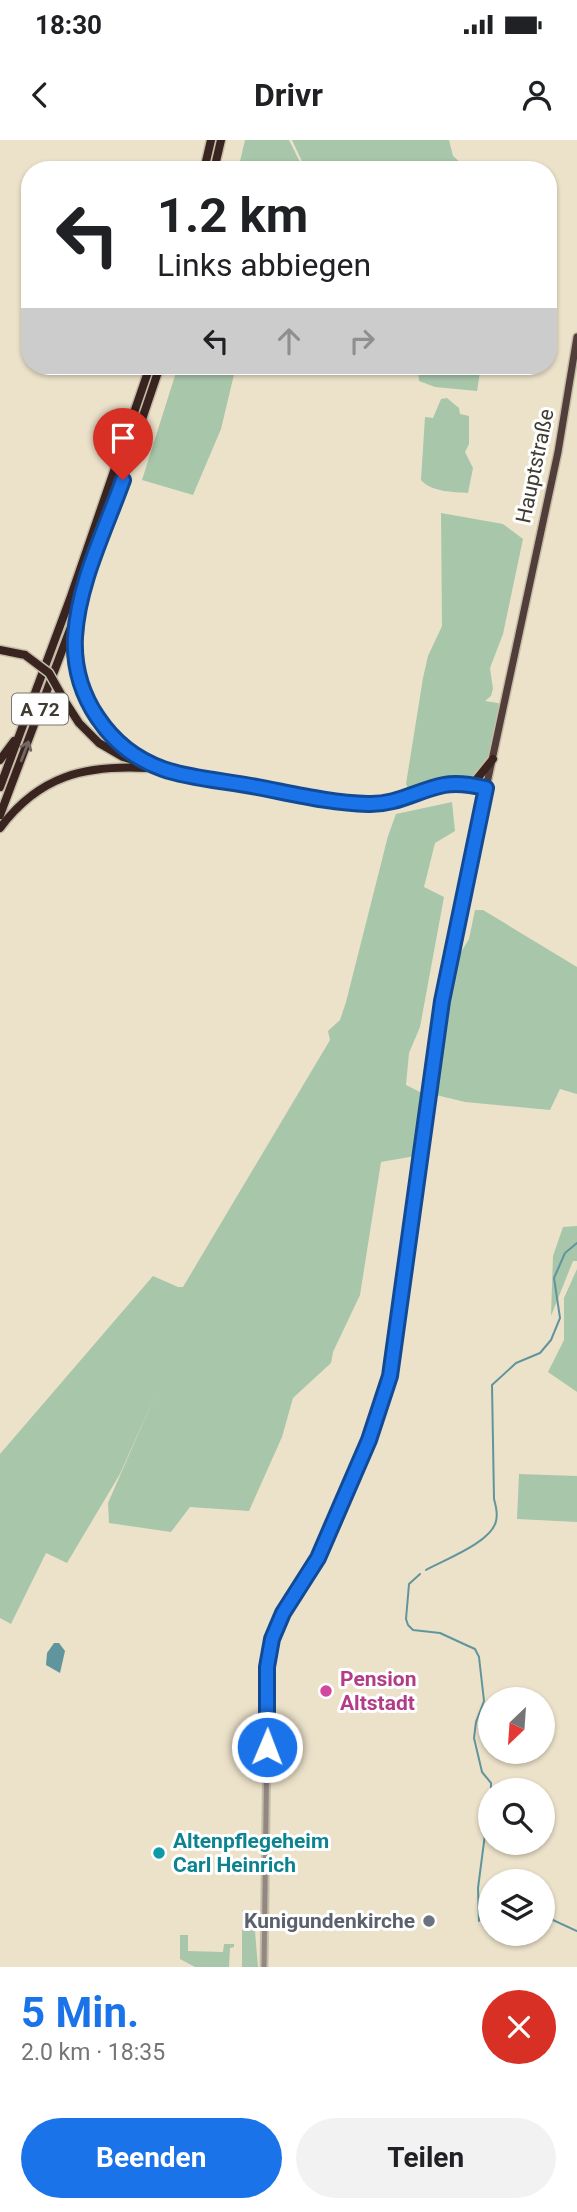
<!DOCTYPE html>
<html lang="de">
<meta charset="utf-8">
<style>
body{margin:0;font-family:Roboto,sans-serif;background:#f2f2f2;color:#202124;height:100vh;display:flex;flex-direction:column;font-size:26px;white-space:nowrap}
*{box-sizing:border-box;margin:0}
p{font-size:23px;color:#757577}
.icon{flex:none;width:38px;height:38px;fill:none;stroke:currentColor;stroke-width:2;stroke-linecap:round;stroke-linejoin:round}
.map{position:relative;height:1827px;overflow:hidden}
.details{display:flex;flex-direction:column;background:#fff;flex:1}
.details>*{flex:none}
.hud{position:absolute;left:21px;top:21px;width:536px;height:214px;border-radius:28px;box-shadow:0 2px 5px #0004;background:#fff;color:#202124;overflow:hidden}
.needle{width:46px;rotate:205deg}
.tools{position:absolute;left:478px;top:1547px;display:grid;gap:14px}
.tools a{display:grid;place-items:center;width:77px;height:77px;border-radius:50%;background:#fff;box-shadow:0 2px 5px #0004;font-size:35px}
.pin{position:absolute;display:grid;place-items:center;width:60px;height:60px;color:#fff;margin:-72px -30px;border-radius:50% 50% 50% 0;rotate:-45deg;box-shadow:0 0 7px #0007}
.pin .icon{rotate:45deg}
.me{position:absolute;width:77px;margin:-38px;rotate:1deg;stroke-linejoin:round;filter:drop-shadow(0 0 5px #0008)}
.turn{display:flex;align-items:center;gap:24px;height:147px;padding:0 21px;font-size:32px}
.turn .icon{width:91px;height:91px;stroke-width:2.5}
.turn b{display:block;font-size:49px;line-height:60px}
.lanes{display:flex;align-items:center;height:66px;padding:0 21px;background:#0003;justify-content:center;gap:35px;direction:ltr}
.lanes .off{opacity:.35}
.round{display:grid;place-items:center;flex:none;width:74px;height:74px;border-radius:37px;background:#f2f2f2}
.headline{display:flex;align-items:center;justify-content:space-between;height:119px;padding:0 21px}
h1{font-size:42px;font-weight:700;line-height:52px;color:#1a73e8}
.action{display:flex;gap:14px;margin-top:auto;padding:14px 21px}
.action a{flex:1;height:80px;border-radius:42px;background:#1a73e8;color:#fff;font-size:28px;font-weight:700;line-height:80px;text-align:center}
.action a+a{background:#f2f2f2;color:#202124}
.status{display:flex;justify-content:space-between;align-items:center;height:49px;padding:0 35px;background:#fff;direction:ltr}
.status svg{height:19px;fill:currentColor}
header{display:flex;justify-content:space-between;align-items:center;height:91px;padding:0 21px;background:#fff;font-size:32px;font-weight:700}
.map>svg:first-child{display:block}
.green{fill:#a8c6aa}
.water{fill:#61959d}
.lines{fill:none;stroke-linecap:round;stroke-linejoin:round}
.stream{stroke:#61959d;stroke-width:2}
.minor-casing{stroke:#c6bda9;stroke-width:9}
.major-casing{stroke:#c6bda9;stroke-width:10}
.highway-casing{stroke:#c6bda9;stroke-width:11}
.minor{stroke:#938784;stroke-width:5}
.major{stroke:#513d39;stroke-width:7}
.highway{stroke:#392420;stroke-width:8}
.highway-bridge-casing{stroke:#c6bda9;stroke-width:11;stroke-linecap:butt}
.highway-bridge{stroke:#392420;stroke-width:8}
.oneway{stroke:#746663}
.route-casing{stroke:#114b97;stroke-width:18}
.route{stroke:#1a73e8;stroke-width:12}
.hotel-dot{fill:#d1479c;stroke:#fff;stroke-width:2.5}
.culture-dot{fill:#0f9aa8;stroke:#fff;stroke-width:2.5}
.worship-dot{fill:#6b7280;stroke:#fff;stroke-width:2.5}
.labels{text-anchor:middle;stroke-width:6;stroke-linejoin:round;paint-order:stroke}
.shield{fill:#fff;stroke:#7a7670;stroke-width:2}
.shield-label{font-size:19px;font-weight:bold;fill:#413c33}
.street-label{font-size:21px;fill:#413c33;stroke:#fff}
.hotel-label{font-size:21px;font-weight:bold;fill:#b23c85;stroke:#fff;text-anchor:start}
.culture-label{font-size:21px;font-weight:bold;fill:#0d838f;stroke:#fff;text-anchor:start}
.worship-label{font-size:21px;font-weight:bold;fill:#5b616d;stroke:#fff;text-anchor:end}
</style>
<div class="status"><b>18:30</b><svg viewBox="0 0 49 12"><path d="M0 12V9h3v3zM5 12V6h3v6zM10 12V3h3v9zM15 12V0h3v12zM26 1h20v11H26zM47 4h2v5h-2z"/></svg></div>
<header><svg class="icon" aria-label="back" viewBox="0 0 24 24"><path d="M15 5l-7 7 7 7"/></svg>Drivr<svg class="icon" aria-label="person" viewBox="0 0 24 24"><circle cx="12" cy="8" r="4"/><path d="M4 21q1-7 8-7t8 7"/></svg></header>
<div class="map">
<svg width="577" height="1827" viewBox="0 0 577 1827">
<rect width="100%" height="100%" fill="#ece2ca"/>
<!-- green -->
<path class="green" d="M245,0h44l15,30h-66z
M292,0h157l4,16 16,14h-163z
M178,226h58l-15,63 -28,66 -51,-15z
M418,226h63l-4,25 -42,-4 -16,-6z
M447,258l12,10 1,6 9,2v28l-4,8 8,16 -5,25c-14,-1 -37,-1 -47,-13l4,-63 8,1 8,-19z
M441,373l62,11 20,15 -20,95 -13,34 3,21 -2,7 -6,5 13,2 2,3c-5,23 -6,55 -26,70l-35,5 -29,11 -4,-8 17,-106 5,-22 14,-30z
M452,662l3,29 -20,12 -11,44 20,10 -24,130 -11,26 -3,32 16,8 -7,63 -34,6 -21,133 -27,57 -2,11 -38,35 -11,39 -33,74 -59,-4 -19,25 -62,-9 -1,-20 49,-112 -37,83 -53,89 -21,-10 -35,71 -11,-6v-164l153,-178 25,11h5l147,-247 -2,-9 12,-11 6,-18 42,-166 8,-22z
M475,770h8l94,57v127l-17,-5 -10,21 -85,-8 -29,-7 19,-133 14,-23z
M577,1086v35h-4l-22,55 2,-60 10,-29z
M577,1129v123l-29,-20 16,-32v-42z
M519,1334l58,2v46l-60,-3z
M242,1770l12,9 4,48h-16z
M180,1795h8v16l35,1 1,-8h10v3l-4,1 -1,19h-34l-15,-8z"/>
<!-- water -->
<path class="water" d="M54,1503h5l6,8 -5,22 -14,-8 1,-12z"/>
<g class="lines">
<!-- stream -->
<path class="stream" d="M426,1430c18,-10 66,-28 70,-49 2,-7 0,-15 -2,-22l-2,-114 24,-22 24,-10 11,-13 9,-22 -6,-40 11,-25 12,-10
M420,1434l-11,10 -3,35 2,6 5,5 27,3 26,12 9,4 4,8 5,44 -8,21 -2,16 8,34 9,11v7
M542,1775l35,16
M479,1781l-1,-33 12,-92
M497,1799l11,-5"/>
<!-- minor casing -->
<g class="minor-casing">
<path id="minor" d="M264,1827l4,-308 12,-41 34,-54 47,-104 27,-79 54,-380 44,-213"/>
</g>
<!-- major casing -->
<g class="major-casing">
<path id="major" d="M486,648l72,-336 19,-115"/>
</g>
<!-- highway casing -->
<g class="highway-casing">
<path id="highway" d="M204,30l7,-30
M214,30l7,-30
M78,479c-9,69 16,111 75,144
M0,510l25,5
M66,563l13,20 20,20 24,14 40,12 171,32 36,3 26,-3 48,-16 18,-1 24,4
M0,620l14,-19
M465,643l11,-3 17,-21
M0,647l70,-188 80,-233
M0,675l80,-212 80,-237
M0,688c39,-52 84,-63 146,-60"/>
</g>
<!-- minor -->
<use href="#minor" class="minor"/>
<!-- major -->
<use href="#major" class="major"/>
<!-- highway -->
<use href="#highway" class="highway"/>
<!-- highway-bridge casing -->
<g class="highway-bridge-casing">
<path id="highway-bridge" d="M25,515l24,18 17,30"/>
</g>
<!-- highway-bridge -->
<use href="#highway-bridge" class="highway-bridge"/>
</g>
<!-- one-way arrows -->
<defs><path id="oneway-shaft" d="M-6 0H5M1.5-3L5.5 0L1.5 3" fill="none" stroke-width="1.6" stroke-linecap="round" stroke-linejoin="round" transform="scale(1.75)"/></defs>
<use class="oneway" href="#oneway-shaft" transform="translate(25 611) rotate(-69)"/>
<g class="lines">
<!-- route casing -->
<g class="route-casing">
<path id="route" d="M123,340c-18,50 -45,104 -48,157 -3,58 34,113 88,132 28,10 65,12 94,18 37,7 74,16 111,17 29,1 50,-14 76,-19 14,-3 29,0 42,3l-44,213 -52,375 -21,64 -51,118 -35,55 -11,26 -5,28v80"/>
</g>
<!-- route -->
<use href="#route" class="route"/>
</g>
<!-- markers -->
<circle class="hotel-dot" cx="326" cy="1551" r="7"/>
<circle class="culture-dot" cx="159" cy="1713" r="7"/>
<circle class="worship-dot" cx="429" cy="1781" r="7"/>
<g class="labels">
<!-- shield labels -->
<rect class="shield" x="12" y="553.5" width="56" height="31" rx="5"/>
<g class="shield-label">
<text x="40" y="576">A 72</text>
</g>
<!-- street labels -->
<g class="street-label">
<text transform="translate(535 326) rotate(-78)" y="7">Hauptstraße</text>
</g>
<!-- hotel labels -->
<g class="hotel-label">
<text x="340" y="1546">Pension<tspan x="340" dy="24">Altstadt</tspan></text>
</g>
<!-- culture labels -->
<g class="culture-label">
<text x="173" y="1708">Altenpflegeheim<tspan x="173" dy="24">Carl Heinrich</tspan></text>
</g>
<!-- worship labels -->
<g class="worship-label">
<text x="415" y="1788">Kunigundenkirche</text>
</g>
</g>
</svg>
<div class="tools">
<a><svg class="needle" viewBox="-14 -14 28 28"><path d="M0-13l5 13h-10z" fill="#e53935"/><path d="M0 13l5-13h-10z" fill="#757577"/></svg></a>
<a><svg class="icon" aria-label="search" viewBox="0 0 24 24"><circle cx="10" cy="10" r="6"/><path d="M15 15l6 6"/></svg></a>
<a><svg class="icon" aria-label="layers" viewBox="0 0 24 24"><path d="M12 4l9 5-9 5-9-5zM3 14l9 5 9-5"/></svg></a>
</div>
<div class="pin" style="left:123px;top:340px;background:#d93025"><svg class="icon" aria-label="arrive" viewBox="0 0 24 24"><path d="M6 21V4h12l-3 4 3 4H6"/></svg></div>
<svg class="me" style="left:267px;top:1607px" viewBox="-20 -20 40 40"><circle r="17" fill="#1a73e8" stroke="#fff" stroke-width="3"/><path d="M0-11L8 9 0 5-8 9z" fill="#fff"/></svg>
<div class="hud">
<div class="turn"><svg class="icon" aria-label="left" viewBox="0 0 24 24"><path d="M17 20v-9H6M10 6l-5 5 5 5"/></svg><div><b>1.2 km</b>Links abbiegen</div></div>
<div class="lanes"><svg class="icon" aria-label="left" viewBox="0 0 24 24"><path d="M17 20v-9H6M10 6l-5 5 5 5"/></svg><svg class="icon off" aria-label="ahead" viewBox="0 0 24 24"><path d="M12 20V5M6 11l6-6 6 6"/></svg><svg class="icon off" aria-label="right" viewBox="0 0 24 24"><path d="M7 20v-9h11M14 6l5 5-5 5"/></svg></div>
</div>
</div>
<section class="details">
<div class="headline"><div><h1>5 Min.</h1><p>2.0 km · 18:35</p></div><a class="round" style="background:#d93025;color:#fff"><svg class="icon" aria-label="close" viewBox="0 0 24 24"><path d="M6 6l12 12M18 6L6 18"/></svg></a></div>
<div class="action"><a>Beenden</a><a>Teilen</a></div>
</section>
